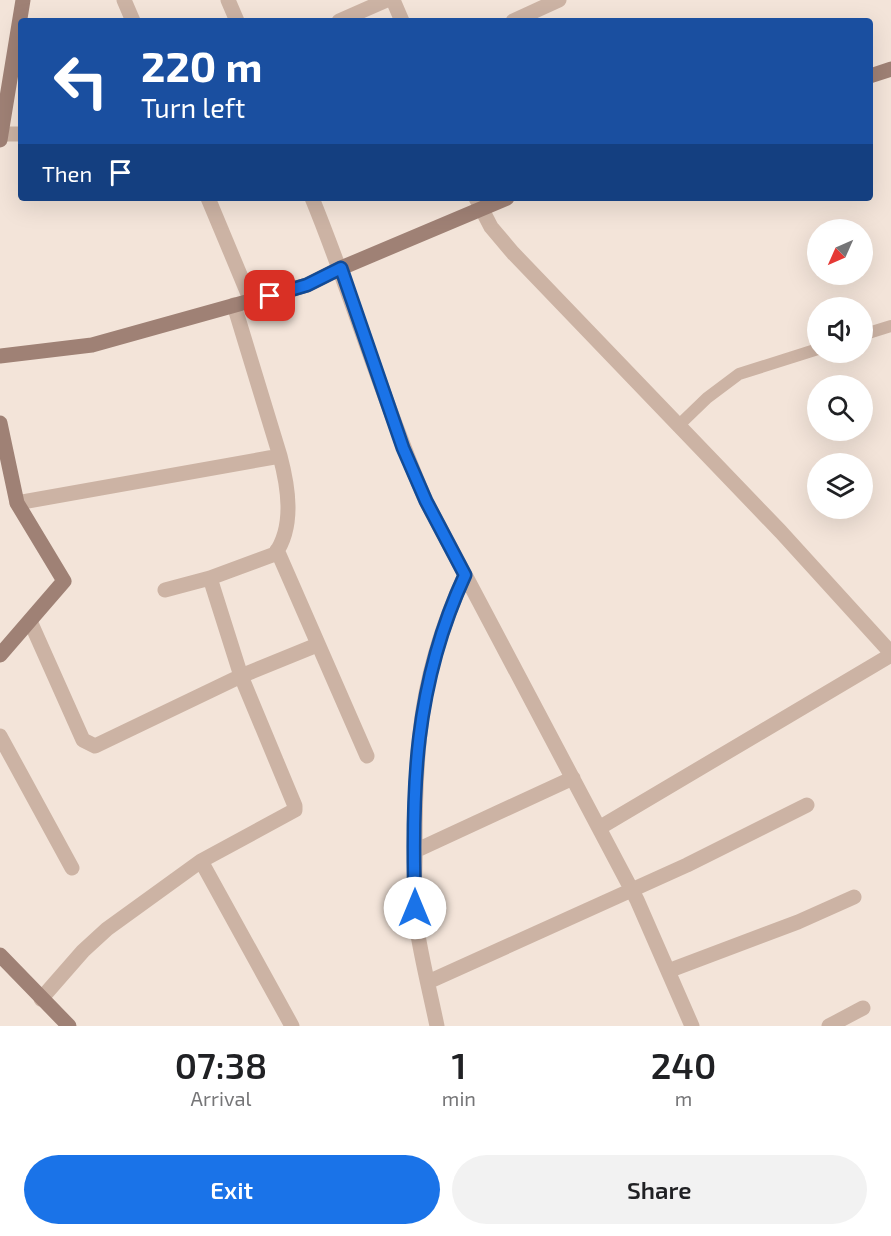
<!DOCTYPE html>
<style>
body{margin:0;font-family:"Exo 2",sans-serif;background:#f2f2f2;color:#202124;height:100vh;display:flex;flex-direction:column;font-size:22px;white-space:nowrap}
*{box-sizing:border-box;margin:0}
p{font-size:20px;color:#757577}
.icon{flex:none;width:33px;height:33px;fill:none;stroke:currentColor;stroke-width:2;stroke-linecap:round;stroke-linejoin:round}
.map{position:relative;height:1026px;overflow:hidden}
.drawer{display:flex;flex-direction:column;background:#fff;flex:1}
.drawer>*{flex:none}
.guide{position:absolute;left:18px;top:18px;width:855px;height:183px;border-radius:6px;box-shadow:0 6px 24px #0002;background:#1a4fa0;color:#fff;overflow:hidden}
.needle{width:39px;rotate:225deg}
.fabs{position:absolute;left:807px;top:219px;display:grid;gap:12px}
.fabs a{display:grid;place-items:center;width:66px;height:66px;border-radius:50%;background:#fff;box-shadow:0 6px 24px #0002;font-size:30px}
.pin{position:absolute;display:grid;place-items:center;width:51px;height:51px;color:#fff;margin:-26px;border-radius:12px;box-shadow:0 3px 9px #0006}
.me{position:absolute;width:66px;margin:-33px;rotate:0deg;stroke-linejoin:round;filter:drop-shadow(0 0 4px #0008)}
.turn{display:flex;align-items:center;gap:21px;height:126px;padding:0 24px;font-size:27px}
.turn .icon{width:78px;height:78px;stroke-width:2.5}
.turn b{display:block;font-size:42px;line-height:51px}
.then{display:flex;align-items:center;height:57px;padding:0 24px;background:#0003;gap:12px;font-size:22px}
.eta{display:flex;justify-content:space-evenly;align-items:center;height:102px;text-align:center}
.eta b{font-size:36px;font-weight:600;line-height:42px}
.action{display:flex;gap:12px;margin-top:auto;padding:12px 24px}
.action a{flex:1;height:69px;border-radius:36px;background:#1a73e8;color:#fff;font-size:24px;font-weight:600;line-height:69px;text-align:center}
.action a+a{background:#f2f2f2;color:#202124}
.map>svg:first-child{display:block}
.lines{fill:none;stroke-linecap:round;stroke-linejoin:round}
.lane{stroke:#ccb3a4;stroke-width:12}
.street{stroke:#ccb3a4;stroke-width:15}
.secondary{stroke:#9f8175;stroke-width:15}
.route-casing{stroke:#114b97;stroke-width:15}
.route{stroke:#1a73e8;stroke-width:10}
</style>
<div class="map">
<svg width="891" height="1026" viewBox="0 0 891 1026">
<rect width="100%" height="100%" fill="#f3e4d9"/>
<g class="lines">
<!-- lane -->
<path class="lane" d="M862,335l29,-9
M678,426l29,-28 32,-24 79,-25"/>
<!-- street -->
<path class="street" d="M124,0l9,21
M228,0l9,21
M393,0l9,21
M339,21l48,-21
M513,21l46,-21
M0,134h21
M208,198l43,103
M312,198c41,100 71,204 114,303l211,399 55,126
M476,198l15,29 22,26 268,279 110,121
M17,503l263,-47 -46,-151
M277,550l90,206
M165,590l45,-12 65,-24c20,-28 13,-68 5,-98
M30,621l53,119 12,6 146,-70 76,-31
M0,736l72,132
M599,828l292,-173
M415,851l158,-73
M201,861l91,165
M668,971l130,-49 56,-25
M428,982l259,-117 120,-60
M41,999l42,-48 24,-22 94,-68 94,-51v-4l-54,-130 -31,-98
M437,1026c-7,-34 -16,-69 -21,-103 -4,-26 0,-52 -1,-78 0,-103 6,-175 50,-270
M829,1026l34,-18"/>
<!-- secondary -->
<path class="secondary" d="M870,76l21,-7
M0,140l23,-140
M0,356l92,-11 215,-60 34,-17 166,-70
M0,423l17,80 47,78 -64,74
M0,955l69,71"/>
</g>
<g class="lines">
<!-- route casing -->
<g class="route-casing">
<path id="route" d="M270,296l37,-11 34,-17 62,180 23,53 39,74c-51,110 -54,214 -50,333"/>
</g>
<!-- route -->
<use href="#route" class="route"/>
</g>
</svg>
<div class="fabs">
<a><svg class="needle" viewBox="-14 -14 28 28"><path d="M0-13l5 13h-10z" fill="#e53935"/><path d="M0 13l5-13h-10z" fill="#757577"/></svg></a>
<a><svg class="icon" aria-label="sound" viewBox="0 0 24 24"><path d="M4 9h4l5-4v14l-5-4H4zM17 9q2 3 0 6"/></svg></a>
<a><svg class="icon" aria-label="search" viewBox="0 0 24 24"><circle cx="10" cy="10" r="6"/><path d="M15 15l6 6"/></svg></a>
<a><svg class="icon" aria-label="layers" viewBox="0 0 24 24"><path d="M12 4l9 5-9 5-9-5zM3 14l9 5 9-5"/></svg></a>
</div>
<div class="pin" style="left:270px;top:296px;background:#d93025"><svg class="icon" aria-label="arrive" viewBox="0 0 24 24"><path d="M6 21V4h12l-3 4 3 4H6"/></svg></div>
<svg class="me" style="left:415px;top:908px" viewBox="-20 -20 40 40"><circle r="19" fill="#fff"/><path d="M0-13L10 11 0 6-10 11z" fill="#1a73e8"/></svg>
<div class="guide">
<div class="turn"><svg class="icon" aria-label="left" viewBox="0 0 24 24"><path d="M17 20v-9H6M10 6l-5 5 5 5"/></svg><div><b>220 m</b>Turn left</div></div>
<div class="then">Then<svg class="icon" aria-label="arrive" viewBox="0 0 24 24"><path d="M6 21V4h12l-3 4 3 4H6"/></svg></div>
</div>
</div>
<section class="drawer">
<div class="eta">
<div><b>07:38</b><p>Arrival</p></div>
<div><b>1</b><p>min</p></div>
<div><b>240</b><p>m</p></div>
</div>
<div class="action"><a>Exit</a><a>Share</a></div>
</section>
